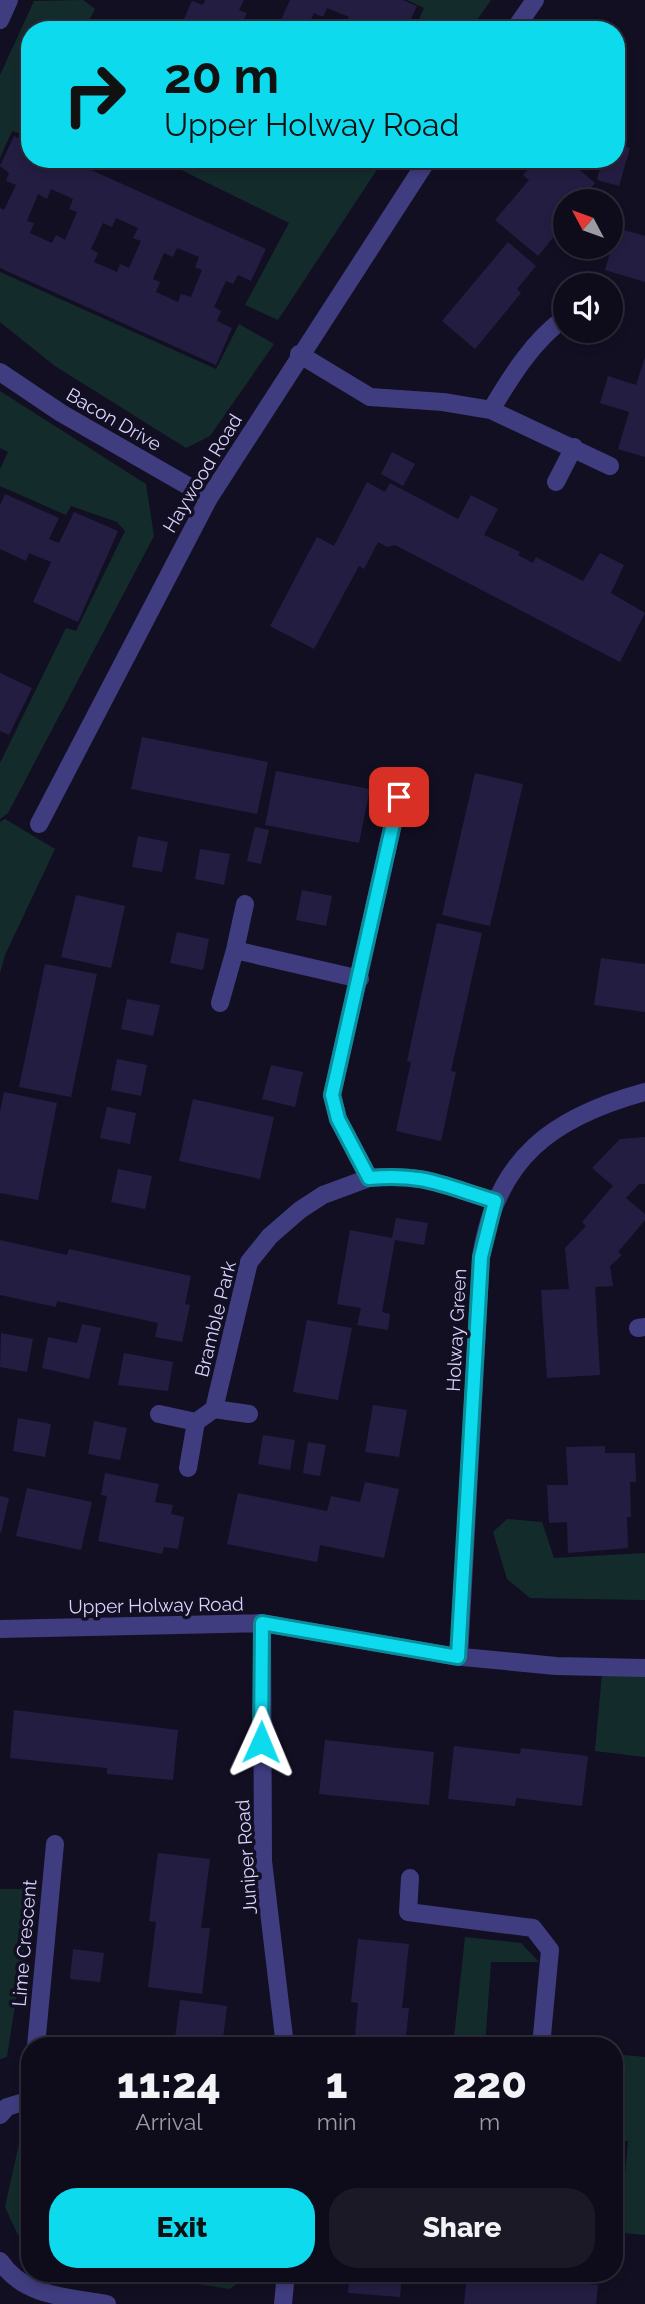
<!DOCTYPE html>
<style>
body{margin:0;font-family:Raleway,sans-serif;background:#1c1927;color:#f1f3f6;height:100vh;display:flex;flex-direction:column;font-size:26px;white-space:nowrap}
*{box-sizing:border-box;margin:0}
p{font-size:23px;color:#9b9ba2}
.icon{flex:none;width:38px;height:38px;fill:none;stroke:currentColor;stroke-width:2;stroke-linecap:round;stroke-linejoin:round}
.map{position:relative;flex:1;overflow:hidden}
.side{position:absolute;left:21px;top:2037px;width:602px;height:245px;display:flex;flex-direction:column;background:#0e0b1a;border-radius:28px;box-shadow:0 4px 10px #0003,0 0 0 2px #2e2b39}
.side>*{flex:none}
.hud{position:absolute;left:21px;top:21px;width:604px;height:147px;border-radius:28px;box-shadow:0 4px 10px #0003,0 0 0 2px #2e2b39;background:#0edaee;color:#111;overflow:hidden}
.needle{width:46px;rotate:311deg}
.controls{position:absolute;left:553px;top:189px;display:grid;gap:14px}
.controls a{display:grid;place-items:center;width:70px;height:70px;border-radius:50%;background:#0e0b1a;box-shadow:0 4px 10px #0003,0 0 0 2px #2e2b39;font-size:35px}
.pin{position:absolute;display:grid;place-items:center;width:60px;height:60px;color:#fff;margin:-30px;border-radius:14px;box-shadow:0 4px 10px #0006}
.me{position:absolute;width:77px;margin:-38px;rotate:1deg;stroke-linejoin:round;filter:drop-shadow(0 0 5px #0008)}
.turn{display:flex;align-items:center;gap:24px;height:147px;padding:0 28px;font-size:32px}
.turn .icon{width:91px;height:91px;stroke-width:2.5}
.turn b{display:block;font-size:49px;line-height:60px}
.eta{display:flex;justify-content:space-evenly;align-items:center;height:119px;text-align:center}
.eta b{font-size:42px;font-weight:800;line-height:49px}
.cta{display:flex;gap:14px;margin-top:auto;padding:14px 28px}
.cta a{flex:1;height:80px;border-radius:28px;background:#0edaee;color:#111;font-size:28px;font-weight:800;line-height:80px;text-align:center}
.cta a+a{background:#1c1927;color:#f1f3f6}
.map>svg:first-child{display:block}
.green{fill:#132c2b}
.building{fill:#241d42;fill-rule:evenodd}
.lines{fill:none;stroke-linecap:round;stroke-linejoin:round}
.street{stroke:#3f3d7f;stroke-width:18}
.route-casing{stroke:#098e9b;stroke-width:18}
.route{stroke:#0edaee;stroke-width:12}
.labels{text-anchor:middle;stroke-width:7;stroke-linejoin:round;paint-order:stroke}
.street-label{font-size:19px;fill:#d8d3fc;stroke:#120f23}
</style>
<div class="map">
<svg width="645" height="2304" viewBox="0 0 645 2304">
<rect width="100%" height="100%" fill="#120f23"/>
<!-- green -->
<path class="green" d="M83,0l12,9 -11,21h-54v101l-3,5 -15,-5 -12,27v-83l34,-74z
M407,0h84l-21,30h-56l10,-22z
M159,159h225l-106,161 -33,-15 44,-82z
M0,272l216,97 23,-45 35,20 -64,92 -24,12 -131,-82 -55,-44z
M0,391l146,93 8,52 -146,277 -8,6v-56l66,-135 10,3 49,-100 -8,-9 -46,-16 -5,9 -66,-29v-17l8,-17 -8,-4z
M5,819l50,30 -50,106 -5,18v-151z
M507,1519l35,3 12,36 91,-5v47l-115,-2 -23,-19 -14,-47z
M645,1673v84l-50,-6 7,-77z
M0,1889h33l-26,168 -7,2z
M465,1937l56,6 18,19h-48l-6,84h-32z
M614,2054l31,3v178l-31,-3v-38l9,2 5,-55h-14z
M22,2130h8v117l-13,-14 -12,-26z
M125,2273h125l-20,16z"/>
<!-- building -->
<path class="building" d="M205,0h39l-5,10 8,3 -5,10 16,7h-79l13,-29 11,4z
M290,0h113l14,6 -11,24h-56l-6,-3 5,-10 -22,-9 -4,9 -9,-4 -8,17h-40l2,-5 9,4z
M14,136l16,7v16h37l199,90 -15,32 -13,-6 -5,9 -7,-3 -12,26 7,4 -4,10 15,7 -16,37 -216,-97v-60l4,2 12,-25 -10,-4 3,-8 -9,-7zM51,189l22,10 -4,10 8,3 -12,28 -9,-5 -4,8 -22,-10 4,-10 -7,-2 11,-27 9,5zM116,218l22,10 -5,10 8,3 -12,27 -9,-4 -3,8 -23,-10 4,-9 -7,-4 12,-26 9,4zM177,248l22,9 -4,10 7,3 -11,27 -10,-3 -3,8 -22,-10 4,-10 -7,-3 11,-26 9,4z
M616,144l14,4 -11,38 -22,-6 4,-17 -9,-3 24,-1z
M536,159h31l28,24 -15,18h-15v22l-27,33 -43,-36 34,-40 -6,-5z
M617,228l28,8v46l-40,-12z
M508,242l28,24 -19,23 4,4 -46,56 -33,-28z
M645,357v100l-27,-8 11,-37 -29,-9 8,-27 28,9z
M392,452l23,12 -12,22 -22,-12z
M367,482l18,10 5,-9 68,36 13,-24 27,14 -14,26 36,17 -2,3 15,8 3,-6 47,24 17,-28 24,12 -13,28 34,20 -25,49 -225,-117 -8,2 -9,-5 -14,27 -5,-3 -45,83 -44,-23 47,-89 17,9z
M5,494l54,24 -10,21 10,4 15,-31 44,19 -40,91 -45,-20 18,-40 -22,-9 -3,8 -26,-12v-44z
M0,673l32,15 -23,47 -9,-4z
M142,737l126,25 -11,52 -126,-25z
M276,771l94,18 -11,54 -94,-18z
M475,773l48,11 -33,142 -48,-11z
M255,827l14,3 -8,34 -14,-3z
M138,836l30,6 -6,30 -30,-5z
M200,849l30,5 -6,31 -29,-6z
M302,890l30,6 -6,30 -30,-6z
M76,895l49,11 -14,62 -50,-11z
M437,923l45,10 -31,138 5,1 -15,69 -45,-10 15,-69 -4,-1z
M177,932l32,7 -6,31 -33,-7z
M601,958l44,6v48l-51,-7z
M45,964l52,10 -26,123 -52,-10z
M127,999l33,6 -7,31 -32,-7z
M117,1059l30,6 -6,31 -30,-6z
M271,1065l32,7 -8,35 -33,-8z
M4,1092l53,11 -19,97 -38,-7v-81z
M193,1099l81,18 -14,62 -81,-18z
M107,1107l29,6 -6,31 -30,-6z
M645,1137v47h-6l-13,14 19,16v6l-27,32 4,3 -12,11 3,20 -18,1 5,88 -53,3 -6,-88 28,-1 -4,-41 21,-22 -4,-4 31,-36 -21,-18 28,-29z
M118,1169l34,7 -7,33 -34,-7z
M396,1218l32,5 -4,22 -29,-5 -13,72 8,2 -2,16 -31,-5 4,-17 -24,-4 13,-74 42,8z
M0,1240l67,15 2,-6 122,27 -6,28 5,1 -8,37 -27,-5 3,-14 -101,-22 -1,6 -56,-12z
M307,1320l45,8 -14,72 -45,-8z
M82,1324l19,4 -12,51 -47,-11 6,-31 29,6z
M1,1333l32,6 -6,33 -27,-5z
M124,1353l49,9 -5,29 -50,-6z
M373,1405l34,5 -8,47 -34,-5z
M18,1418l33,6 -6,33 -32,-6z
M94,1421l33,7 -7,32 -32,-6z
M263,1435l32,5 -5,30 -32,-6z
M308,1442l18,3 -6,31 -17,-3z
M605,1446v7h30l1,29h-6l1,35h-4l1,31 -60,5 -1,-31 -18,1 -2,-38h21l-2,-38z
M105,1473l54,11 -4,18 18,3 -2,9 13,3 -6,32 -14,-2 -2,7 -64,-13 9,-45 -6,-1z
M365,1482l34,7 -15,69 -64,-13 -3,17 -90,-18 11,-51 89,18 4,-15 29,6z
M27,1488l65,14 -11,48 -65,-14z
M0,1496l9,2 -8,35h-1z
M14,1710l164,20 -5,50 -66,-6v-6l-97,-10z
M325,1740l109,12 -5,53 -110,-11z
M454,1746l66,8 1,-6 67,8 -6,50 -66,-8 -1,8 -67,-7z
M158,1853l52,6 -9,69h9l-8,66 -54,-7 8,-65 -7,-1z
M358,1939l51,5 -7,64h7l-4,38h-51l4,-43 -7,-1z
M73,1949l31,4 -4,29 -30,-3z
M180,2000l47,6 -5,40h-48z
M350,2273h52l-2,24 -52,-4z
M467,2273h67l1,6 63,6 -2,19h-132z"/>
<g class="lines">
<!-- street -->
<path class="street" d="M0,20l9,-20
M514,30l21,-30
M299,354l71,43 73,5 48,8 119,56
M0,372l61,41 148,85
M491,410c19,-32 43,-71 74,-92
M556,482l18,-35
M399,797l-67,298 6,24 31,59c56,-5 75,8 126,23
M39,824l170,-326 219,-339
M245,904l-10,46 125,29
M220,1003l15,-53
M638,1328l7,-1
M214,1409l35,5
M159,1414l37,8 18,-13 35,-147 21,-26 30,-26 23,-15 46,-17
M188,1468l8,-46
M262,1623l1,238 22,185
M0,1629l262,-6 190,33 104,10 89,2
M459,1657l22,-400c15,-99 72,-140 164,-165
M410,1878l-2,34 125,16 17,22 -9,96
M36,2046l19,-202
M0,2115l7,-8 23,-7
M0,2261c24,36 67,36 107,43
M283,2304l3,-31"/>
</g>
<g class="lines">
<!-- route casing -->
<g class="route-casing">
<path id="route" d="M261,1742l1,-119 196,34 23,-400 14,-56c-51,-15 -70,-28 -126,-23l-31,-59 -6,-24 67,-298"/>
</g>
<!-- route -->
<use href="#route" class="route"/>
</g>
<g class="labels">
<!-- street labels -->
<g class="street-label">
<text transform="translate(114 419) rotate(30)" y="7">Bacon Drive</text>
<text transform="translate(202 473) rotate(-59)" y="7">Haywood Road</text>
<text transform="translate(215 1319) rotate(-76)" y="7">Bramble Park</text>
<text transform="translate(456 1330) rotate(-87)" y="7">Holway Green</text>
<text transform="translate(156 1605) rotate(-1)" y="7">Upper Holway Road</text>
<text transform="translate(246 1857) rotate(-94)" y="7">Juniper Road</text>
<text transform="translate(24 1943) rotate(-85)" y="7">Lime Crescent</text>
</g>
</g>
</svg>
<div class="controls">
<a><svg class="needle" viewBox="-14 -14 28 28"><path d="M0-13l5 13h-10z" fill="#e53935"/><path d="M0 13l5-13h-10z" fill="#9b9ba2"/></svg></a>
<a><svg class="icon" aria-label="sound" viewBox="0 0 24 24"><path d="M4 9h4l5-4v14l-5-4H4zM17 9q2 3 0 6"/></svg></a>
</div>
<div class="pin" style="left:399px;top:797px;background:#d93025"><svg class="icon" aria-label="arrive" viewBox="0 0 24 24"><path d="M6 21V4h12l-3 4 3 4H6"/></svg></div>
<svg class="me" style="left:261px;top:1742px" viewBox="-20 -20 40 40"><path d="M0-17L14 15 0 8-14 15z" fill="#0edaee" stroke="#fff" stroke-width="4"/></svg>
<div class="hud">
<div class="turn"><svg class="icon" aria-label="right" viewBox="0 0 24 24"><path d="M7 20v-9h11M14 6l5 5-5 5"/></svg><div><b>20 m</b>Upper Holway Road</div></div>
</div>
<section class="side">
<div class="eta">
<div><b>11:24</b><p>Arrival</p></div>
<div><b>1</b><p>min</p></div>
<div><b>220</b><p>m</p></div>
</div>
<div class="cta"><a>Exit</a><a>Share</a></div>
</section>
</div>
